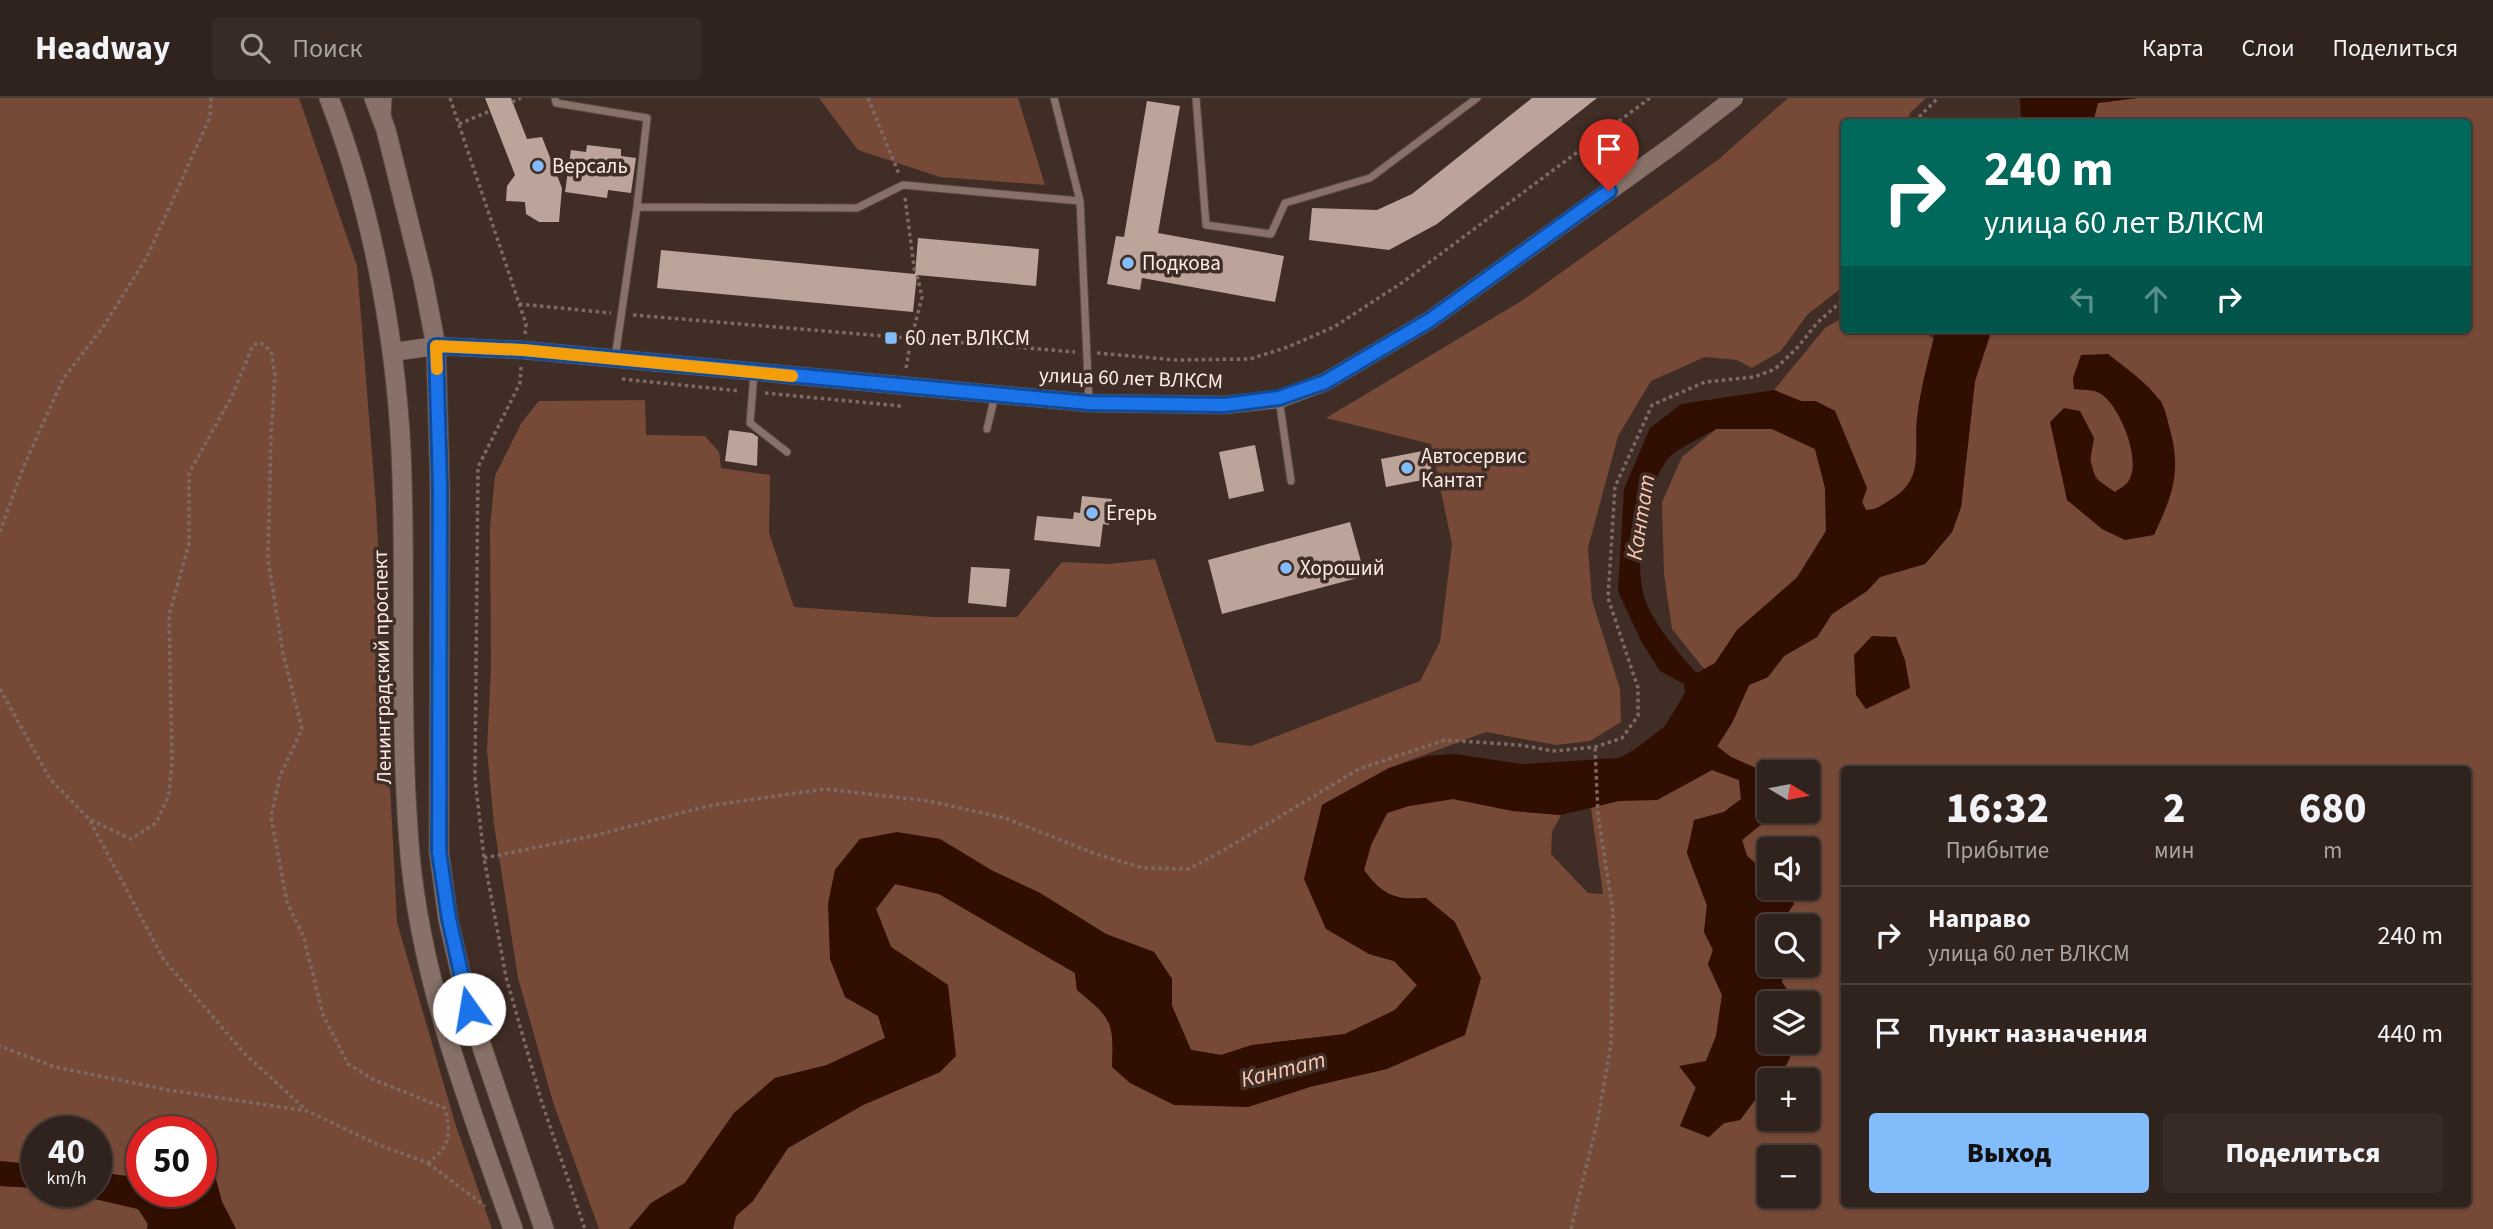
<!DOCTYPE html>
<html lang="ru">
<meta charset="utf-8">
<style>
body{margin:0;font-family:"Source Sans 3",sans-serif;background:#382a25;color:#f1f3f6;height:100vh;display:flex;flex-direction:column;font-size:26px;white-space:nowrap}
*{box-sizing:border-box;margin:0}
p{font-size:23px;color:#a8a4a3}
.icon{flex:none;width:38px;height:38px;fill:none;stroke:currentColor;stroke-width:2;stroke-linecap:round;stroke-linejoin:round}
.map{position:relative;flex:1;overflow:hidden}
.drawer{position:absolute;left:1841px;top:668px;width:630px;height:441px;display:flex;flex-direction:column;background:#30221c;border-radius:7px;box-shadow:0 2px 5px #0004,0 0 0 2px #4b3f3b}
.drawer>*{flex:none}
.top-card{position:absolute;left:1841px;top:21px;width:630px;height:214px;border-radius:7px;box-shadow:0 2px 5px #0004,0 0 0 2px #4b3f3b;background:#00695c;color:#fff;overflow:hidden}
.needle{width:46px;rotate:100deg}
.controls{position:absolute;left:1757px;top:662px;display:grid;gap:14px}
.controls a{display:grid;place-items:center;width:63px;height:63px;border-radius:7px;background:#30221c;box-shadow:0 2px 5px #0004,0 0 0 2px #4b3f3b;font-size:35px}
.speed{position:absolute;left:21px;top:1018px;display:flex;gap:14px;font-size:35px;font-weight:700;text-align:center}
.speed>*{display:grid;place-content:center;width:91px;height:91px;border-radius:50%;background:#30221c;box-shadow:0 2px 5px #0004,0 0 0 2px #4b3f3b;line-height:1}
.speed small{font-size:18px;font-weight:400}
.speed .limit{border:10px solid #d22;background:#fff;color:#111}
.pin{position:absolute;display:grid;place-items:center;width:60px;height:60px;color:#fff;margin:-72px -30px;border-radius:50% 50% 50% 0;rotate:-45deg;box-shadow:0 0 7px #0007}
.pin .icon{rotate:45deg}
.me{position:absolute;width:77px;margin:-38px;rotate:347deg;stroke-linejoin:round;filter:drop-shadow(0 0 5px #0008)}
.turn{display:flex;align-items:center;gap:24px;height:147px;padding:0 28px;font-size:32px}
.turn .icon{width:91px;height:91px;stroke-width:2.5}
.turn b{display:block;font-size:49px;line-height:60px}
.lanes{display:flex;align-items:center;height:66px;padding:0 28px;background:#0003;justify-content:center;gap:35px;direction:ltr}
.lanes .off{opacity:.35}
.eta{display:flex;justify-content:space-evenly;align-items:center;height:119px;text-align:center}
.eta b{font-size:42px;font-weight:800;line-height:49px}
.cta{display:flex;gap:14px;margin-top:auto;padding:14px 28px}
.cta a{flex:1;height:80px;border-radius:7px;background:#83bcfb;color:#111;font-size:28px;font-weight:800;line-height:80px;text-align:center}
.cta a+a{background:#382a25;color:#f1f3f6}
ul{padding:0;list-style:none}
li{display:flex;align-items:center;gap:21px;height:98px;padding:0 28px;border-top:2px solid #4b3f3b}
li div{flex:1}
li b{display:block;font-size:26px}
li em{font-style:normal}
header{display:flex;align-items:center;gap:42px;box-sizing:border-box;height:98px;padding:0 35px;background:#30221c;border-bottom:2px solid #4b3f3b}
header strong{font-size:33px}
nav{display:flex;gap:38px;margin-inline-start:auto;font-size:24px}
.search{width:490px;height:63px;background:#382a25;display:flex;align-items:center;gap:18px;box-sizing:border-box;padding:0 24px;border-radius:7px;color:#a8a4a3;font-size:26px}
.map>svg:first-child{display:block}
.green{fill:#774937;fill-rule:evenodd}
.water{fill:#310e02;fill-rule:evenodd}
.building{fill:#bca49b}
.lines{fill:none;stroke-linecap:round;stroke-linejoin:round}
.service-casing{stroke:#594942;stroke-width:9}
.tertiary-casing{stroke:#594942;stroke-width:19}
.secondary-casing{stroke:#594942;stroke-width:21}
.path{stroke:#7c6a63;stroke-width:3.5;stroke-dasharray:3.5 3.5;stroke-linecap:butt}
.service{stroke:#877169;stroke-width:7}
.tertiary{stroke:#877169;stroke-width:18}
.secondary{stroke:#877169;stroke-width:19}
.route-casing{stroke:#114b97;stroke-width:18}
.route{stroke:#1a73e8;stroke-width:12}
.slow{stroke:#f59e0b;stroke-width:12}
.poi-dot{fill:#83bcfb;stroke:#402d25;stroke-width:2.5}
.labels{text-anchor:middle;stroke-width:7;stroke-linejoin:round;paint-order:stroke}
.poi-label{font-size:21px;fill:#faede8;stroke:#402d25;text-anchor:start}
.street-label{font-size:21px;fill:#faede8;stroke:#402d25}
.water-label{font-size:23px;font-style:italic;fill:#fbc8b5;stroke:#402d25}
</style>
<header>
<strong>Headway</strong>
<div class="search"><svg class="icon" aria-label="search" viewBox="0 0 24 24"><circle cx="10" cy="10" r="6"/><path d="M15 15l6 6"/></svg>Поиск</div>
<nav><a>Карта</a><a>Слои</a><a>Поделиться</a></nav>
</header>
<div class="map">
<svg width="2493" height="1131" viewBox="0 0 2493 1131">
<rect width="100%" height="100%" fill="#402d25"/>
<!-- green -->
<path class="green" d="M0,0h299l58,168 19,239 21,417 58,201 37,106h-256l-14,-27 -7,-26 -14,1v-45h-59v46l-46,-6v-40h-59v33l-37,-4z
M819,0h199l27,87 -105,-8 -82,-27z
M1788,0h138l-16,15 -3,9h-63v164l-37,29 -26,36 -29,17 -15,-8 -32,-3 -54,24 -33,55 -30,112 4,52 28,89 1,33 -31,19 -34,4 -70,-13 -97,36 -67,37 47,149 25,7 23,24 -22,25 -50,24 -93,11 -31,10 -30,-5 -19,-44v-27l-18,-27 -48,-18 -66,-41 -47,-22 -133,-32 -25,31 -7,34 17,93 34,19 6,22 -58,27 -52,13 -41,35 -49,70 -34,20 -22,26h-30l-46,-127 -35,-124 -24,-153 -7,-75 4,-82 -1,-140 5,-52 27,-54 17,-21 106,-1 1,35 59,1 14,16 2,16 49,7 -1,58 25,74 140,10h83l45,-55 47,2 46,-5 61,183 35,4 169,-65 20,-39 12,-98 -21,-100 -105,-26 197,-118 196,-141z
M2137,0h356v1131h-1760l3,-13 17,-15 35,-53 75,-43 77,-33 8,-87 -57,-38 -15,-38 19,-25 44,10 136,79 2,17c35,29 37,31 35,77l136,40 217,-72 -38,-137c-32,2 -44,-2 -63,-28l7,-25 16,-32 22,-7 44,-7 60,12 48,4 -9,17 -1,22 37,39 15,1 -12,-86 28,-8h38l55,-30 27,10 2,19 -17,13 -29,8 -8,33 20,53 -3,26 9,18 -5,14 14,31 -6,41 -36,90 28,11 16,-14 16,-3 15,-20 4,-23 31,-19 -4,-17h22v-38h-12l-14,-21 1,-18h25v-38h-23l4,-35 -5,-4h24v-38h-39v26l-22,-19 -5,-16 20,-17c0,-18 4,-33 3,-51l-34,-15 -14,-10 15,-24 17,-38 19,-8 16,-21 33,-19 15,-23 35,-23 13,-14 45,-13 27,-32 9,-25 14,-126 17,-52h476v-207h-369l-5,-3 4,-16zM2108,256l28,22 26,26 -37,138 -58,-40 -5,-31 32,-31c-6,32 -5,36 21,55 4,-4 10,-7 13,-11 15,-20 -8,-76 -27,-89 -7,-4 -19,-3 -27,-4l-1,-11zM1844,672h624v434h-624zM1769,674h39v38h-39zM1769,982h39v38h-39zM1769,1059h39v38h-39z
M1844,219v12h76l14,10c-6,26 -14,53 -17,79 -4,34 8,61 -26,82 -9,5 -15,10 -25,10l-4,-8 5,-14 -32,-77 -19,-10h-15l-27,-11 51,-62z
M1716,331h56l43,20 10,38 1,44 -29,46 -60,53 -22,33 -10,7 -33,-41 -8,-55 -2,-72 20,-45z
M0,1088l37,2v4h28l73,17 10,15 -1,5h-147z"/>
<!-- water -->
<path class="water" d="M2020,0h117l-39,5 -4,15 5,4h-78z
M1936,231h56l-17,52 -14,126 -9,25 -27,32 -45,13 -13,14 -35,23 -15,23 -33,19 -16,21 -19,8 -17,38 -15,23 14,11 34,15c1,18 -3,33 -2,51l-21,17 5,16 22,19v12c18,0 18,0 25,17l-9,13v9h-16v38h14l-1,18 14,21h-27v38h17l4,17 -7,13 -24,6 -4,23 -15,20 -16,3 -15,14 -29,-11 16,-38 -17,-22 27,-5 10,-25 6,-41 -14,-31 5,-14 -9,-18 3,-27 -20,-52 7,-33 30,-8 17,-13 -2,-19 -27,-10 -55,30 -38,1 -58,14 -48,-4 -60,-12 -44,7 -22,7 -16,32 -7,25c19,26 31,30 62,28l29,24 26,56 -16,57 -78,34 -77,18 -62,20 -74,-2 -44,-22 -18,-16c2,-46 0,-48 -35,-77l-2,-17 -136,-79 -44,-10 -19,25 15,38 57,38 8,71 -16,16 -77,33 -75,43 -35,53 -17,15 -3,13h-104l22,-26 34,-20 49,-70 41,-35 52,-13 58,-27 -7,-22 -33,-19 -15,-38 -2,-55 7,-34 25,-31 37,-7 43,7 53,32 47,22 66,41 48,18 18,27v27l19,44 30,5 31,-10 93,-11 50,-24 22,-25 -23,-24 -25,-7 -43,-25 -22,-50 18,-74 67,-37 38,-12 28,-2 67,10 97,-6 15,-8 31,-24 20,-33 -1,-9 -24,-13 -19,-30 -23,-50 6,-102 26,-61 31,-24 93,-14 27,11h14l20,10 32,77 -5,14 4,8c10,0 16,-5 24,-10 35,-20 24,-48 27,-81 3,-30 12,-61 19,-90zM1716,331h56l43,20 10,39 1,43 -29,47 -60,52 -22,33 -18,10c-16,-16 -46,-53 -52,-74 -12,-38 -2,-106 22,-139 7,-10 37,-24 49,-31z
M2108,256c17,14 39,28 52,47 5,6 7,17 9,25 13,45 4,68 -15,109l-29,5 -23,-11 -35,-29 -17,-78 14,-14 16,3 14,27 -4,22 6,19 19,13c4,-3 10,-6 13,-10 15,-20 -8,-76 -27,-88 -7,-5 -18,-4 -27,-5l-1,-11 8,-23z
M1872,538l24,1 9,23 5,28 -44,21 -10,-14 -2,-40z
M0,1063l37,4v23l-37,-2z
M96,1074l46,6v14h59v-15l14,-1 7,26 14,27h-89l1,-5 -10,-15 -73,-17h31z"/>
<!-- building -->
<path class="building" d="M485,0h26l16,41 15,-2 20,51 -3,34h-20l-13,-8 -1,-12 -19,-1 1,-15 8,-11z
M1532,0h65l-160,126 -48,26 -80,-10 3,-32 65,2 35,-16z
M1147,3l33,5 -22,127 126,23 -9,46 -133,-24 -2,12 -33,-6 9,-48 8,1z
M587,47l34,4v7l15,2 -5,35 -23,-3 -1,8 -42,-6 6,-42 15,2z
M918,140l121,11 -3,37 -119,-11 -4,37 -256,-24 4,-38 254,24z
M729,332l23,3 6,4 -1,29 -32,-5z
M1255,347l9,46 -35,8 -10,-47z
M1428,352l5,28 -47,9 -5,-28z
M1082,398l30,3 -3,26 -6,-1 -3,23 -66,-7 3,-24 36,3 1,-7 6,1z
M1350,424l15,54 -143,38 -14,-54z
M971,469l39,2 -4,38 -38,-4z"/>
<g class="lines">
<!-- service casing -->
<g class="service-casing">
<path id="service" d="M555,0l1,5 91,15 -10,89 -22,151
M1054,0l26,103 9,201
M1196,0l10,127 65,9 14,-31 85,-25 107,-80
M387,18l1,-18
M637,109l220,1 46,-23 177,16
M754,275l-4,50 37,29
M1279,301l12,82
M987,331l8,-34"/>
</g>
<!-- tertiary casing -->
<g class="tertiary-casing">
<path id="tertiary" d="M393,254l43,-6 87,4 566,53 135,2 55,-6 46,-17 105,-62 246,-177 58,-45"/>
</g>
<!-- secondary casing -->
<g class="secondary-casing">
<path id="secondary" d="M329,0c45,116 70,256 73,380 4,126 -3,252 8,377 12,129 60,253 103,374
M374,0l12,32 37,149 13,67 4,143 -1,363 9,67 21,90 75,220"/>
</g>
<!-- path -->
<path class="path" d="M450,0l76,226 -1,11
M868,0l31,76
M512,4l9,-4
M1914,24l24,-24
M459,26l31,-13
M905,100l10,76
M519,206l92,9
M633,217l442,37
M1097,255l79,7 74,-1 38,-12 46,-20 69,-45 247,-184
M521,269l-1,16 -42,84 -3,311 9,80 22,119 36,126 43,126
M906,270l5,-28 11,-43 -5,-22
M622,281l118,12
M765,295l136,13v-2
M0,434l23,-64 40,-89 40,-52 44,-70 63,-140 1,-19
M0,591l50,90 39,40 42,20 25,-16 13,-28 3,-34 -3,-146 20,-71v-71l43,-77 21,-51 8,-2 10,8 4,23 -4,62 -3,124 15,93 19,76 -22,47 -9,41 16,85 17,36 19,77 25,49 26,16 71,28c6,27 6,37 -17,55l-49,-18 -72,-34 -139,-21 -113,-23 -55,-21
M90,723l74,139 80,93 61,56
M484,760l113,-23 111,-29 117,-17 104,12 76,17 91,36 47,14 46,1 35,-19 135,-81 86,-29 74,5 35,6 41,-4 27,-9 16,-22v-28l-30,-90 7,-111 37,-82 53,-23 49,-5 21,-8 22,-21 20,-25 27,-24
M428,1065l57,43
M1571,1131l27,-110 13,-75 2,-132 -15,-97 -3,-68"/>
<!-- service -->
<use href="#service" class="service"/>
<!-- tertiary -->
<use href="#tertiary" class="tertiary"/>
<!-- secondary -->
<use href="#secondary" class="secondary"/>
</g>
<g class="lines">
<!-- route casing -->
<g class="route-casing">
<path id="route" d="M469,911l-20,-90 -10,-67 1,-363 -4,-143 87,4 566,53 135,2 55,-7 46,-16 105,-62 179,-129"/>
</g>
<!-- route -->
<use href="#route" class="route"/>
<!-- slow -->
<path class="slow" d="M437,271l-1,-23 87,4 269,26"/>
</g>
<!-- markers -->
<g class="poi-dot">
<circle cx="538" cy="68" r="7"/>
<circle cx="1128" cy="165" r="7"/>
<rect x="884" y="233" width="14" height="14" rx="3.5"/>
<circle cx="1407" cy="370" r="7"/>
<circle cx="1092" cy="415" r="7"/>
<circle cx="1286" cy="470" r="7"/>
</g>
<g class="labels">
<!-- poi labels -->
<g class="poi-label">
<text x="552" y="75">Версаль</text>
<text x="1142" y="172">Подкова</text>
<text x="905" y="247">60 лет ВЛКСМ</text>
<text x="1421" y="365">Автосервис<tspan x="1421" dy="24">Кантат</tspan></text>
<text x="1106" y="422">Егерь</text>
<text x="1300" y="477">Хороший</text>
</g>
<!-- street labels -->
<g class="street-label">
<text transform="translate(1131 280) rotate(2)" y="7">улица 60 лет ВЛКСМ</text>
<text transform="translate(382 569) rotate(-91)" y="7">Ленинградский проспект</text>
</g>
<!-- water labels -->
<g class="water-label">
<text transform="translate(1640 419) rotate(-81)" y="8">Кантат</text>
<text transform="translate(1283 971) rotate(-14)" y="8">Кантат</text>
</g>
</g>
</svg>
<div class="controls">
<a><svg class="needle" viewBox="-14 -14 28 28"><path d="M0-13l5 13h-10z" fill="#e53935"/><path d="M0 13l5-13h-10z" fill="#a8a4a3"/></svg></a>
<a><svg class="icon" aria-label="sound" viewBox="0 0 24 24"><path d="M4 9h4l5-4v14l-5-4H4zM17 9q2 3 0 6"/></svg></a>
<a><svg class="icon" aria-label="search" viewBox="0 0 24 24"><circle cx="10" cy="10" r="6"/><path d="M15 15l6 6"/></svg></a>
<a><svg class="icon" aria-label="layers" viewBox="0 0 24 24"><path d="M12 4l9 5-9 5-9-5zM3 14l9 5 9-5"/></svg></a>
<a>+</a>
<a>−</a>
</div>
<div class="speed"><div>40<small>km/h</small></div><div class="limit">50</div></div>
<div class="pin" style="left:1609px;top:93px;background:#d93025"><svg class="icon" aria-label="arrive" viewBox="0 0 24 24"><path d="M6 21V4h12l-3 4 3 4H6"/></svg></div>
<svg class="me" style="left:469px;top:911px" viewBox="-20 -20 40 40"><circle r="19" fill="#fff"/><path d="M0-13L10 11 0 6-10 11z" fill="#1a73e8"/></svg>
<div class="top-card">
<div class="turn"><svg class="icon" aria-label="right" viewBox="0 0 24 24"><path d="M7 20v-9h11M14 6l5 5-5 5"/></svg><div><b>240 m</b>улица 60 лет ВЛКСМ</div></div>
<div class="lanes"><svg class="icon off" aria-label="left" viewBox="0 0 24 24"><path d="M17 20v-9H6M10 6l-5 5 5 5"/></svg><svg class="icon off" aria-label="ahead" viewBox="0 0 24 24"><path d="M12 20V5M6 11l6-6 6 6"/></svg><svg class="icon" aria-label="right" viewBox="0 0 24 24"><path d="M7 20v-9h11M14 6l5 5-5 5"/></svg></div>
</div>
<section class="drawer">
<div class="eta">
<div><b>16:32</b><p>Прибытие</p></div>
<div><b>2</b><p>мин</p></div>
<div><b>680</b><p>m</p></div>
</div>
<ul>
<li><svg class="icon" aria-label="right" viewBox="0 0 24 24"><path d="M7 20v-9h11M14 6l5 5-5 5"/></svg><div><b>Направо</b><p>улица 60 лет ВЛКСМ</p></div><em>240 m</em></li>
<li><svg class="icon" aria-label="arrive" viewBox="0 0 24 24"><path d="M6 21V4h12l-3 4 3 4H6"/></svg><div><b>Пункт назначения</b></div><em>440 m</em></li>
</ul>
<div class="cta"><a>Выход</a><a>Поделиться</a></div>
</section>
</div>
